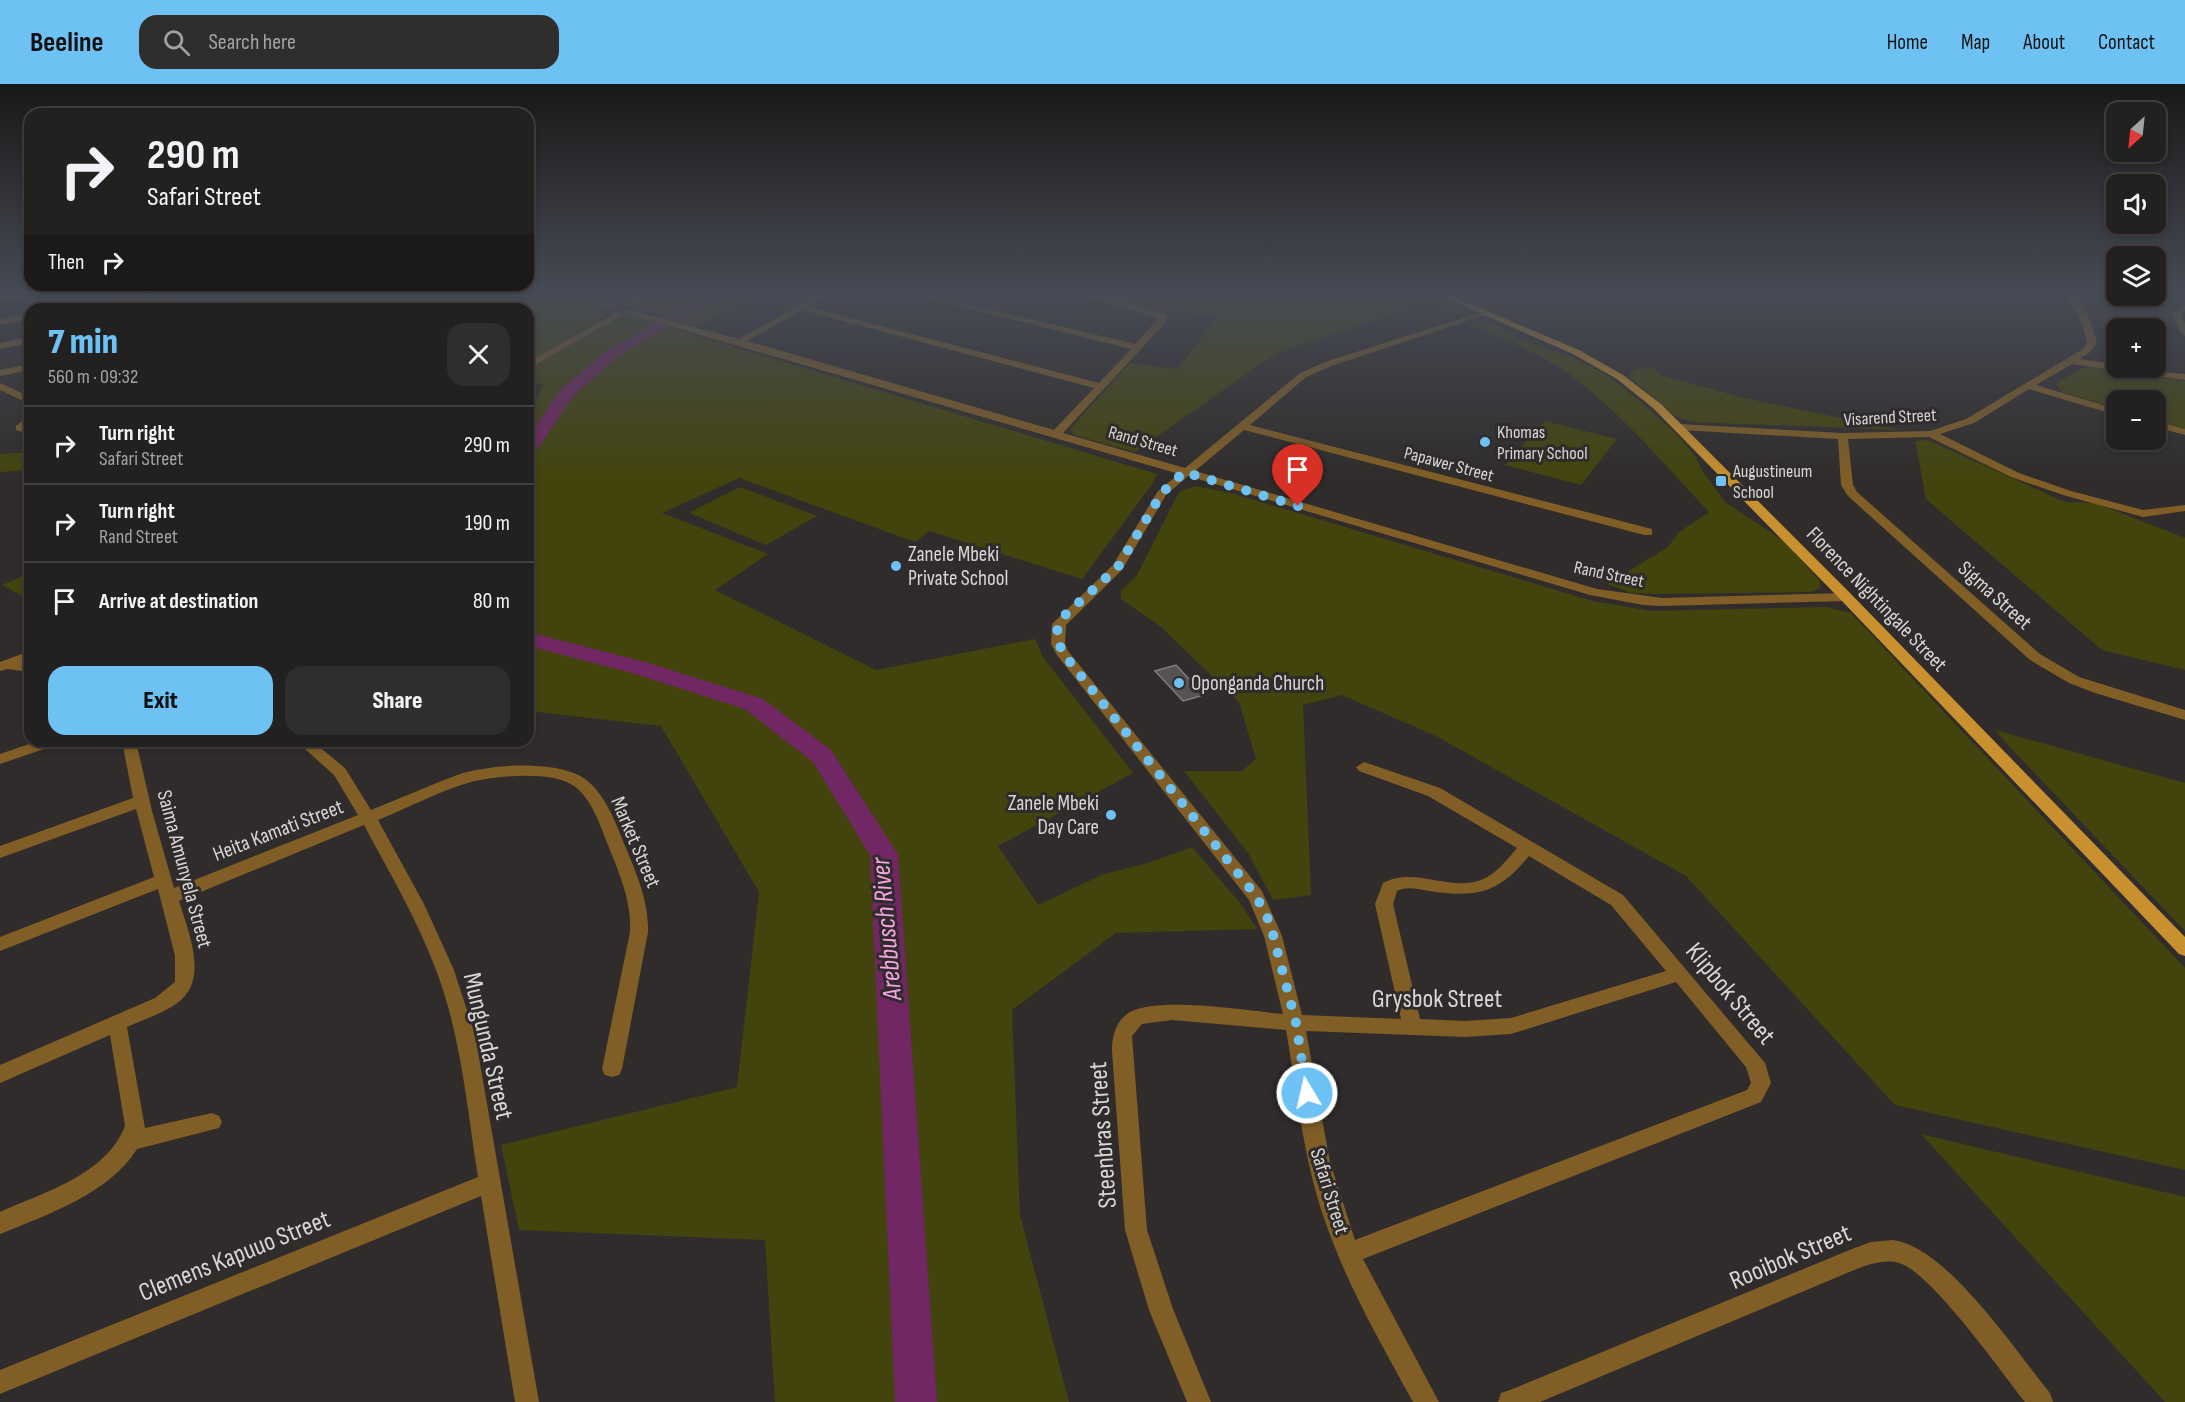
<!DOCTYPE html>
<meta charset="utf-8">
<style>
body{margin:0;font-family:"Sofia Sans Condensed",sans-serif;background:#2f2e2d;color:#f1f3f6;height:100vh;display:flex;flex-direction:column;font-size:22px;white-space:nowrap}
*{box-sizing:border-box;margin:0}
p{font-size:20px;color:#a3a3a5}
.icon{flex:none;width:33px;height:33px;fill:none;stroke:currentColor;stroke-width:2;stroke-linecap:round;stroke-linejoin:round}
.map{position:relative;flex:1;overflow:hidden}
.drawer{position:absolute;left:24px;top:219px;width:510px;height:444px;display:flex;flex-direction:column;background:#232120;border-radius:18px;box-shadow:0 3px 9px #0003,0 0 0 2px #403e3e}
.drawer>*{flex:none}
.top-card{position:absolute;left:24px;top:24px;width:510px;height:183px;border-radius:18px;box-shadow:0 3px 9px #0003,0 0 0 2px #403e3e;background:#232120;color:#f1f3f6;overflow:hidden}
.needle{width:39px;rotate:207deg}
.buttons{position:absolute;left:2106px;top:18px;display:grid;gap:12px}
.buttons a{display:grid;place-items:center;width:60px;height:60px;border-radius:12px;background:#232120;box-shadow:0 3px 9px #0003,0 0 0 2px #403e3e;font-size:30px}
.pin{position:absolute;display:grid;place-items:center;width:51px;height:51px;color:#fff;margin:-62px -26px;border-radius:50% 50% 50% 0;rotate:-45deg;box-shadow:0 0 6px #0007}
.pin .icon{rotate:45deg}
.me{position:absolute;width:66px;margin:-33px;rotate:351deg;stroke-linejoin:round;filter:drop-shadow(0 0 4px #0008)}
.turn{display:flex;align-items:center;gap:21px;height:126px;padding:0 24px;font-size:27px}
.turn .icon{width:78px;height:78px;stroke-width:2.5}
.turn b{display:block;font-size:42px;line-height:51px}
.then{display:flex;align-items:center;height:57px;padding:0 24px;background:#0003;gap:12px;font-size:22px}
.round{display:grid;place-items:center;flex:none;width:63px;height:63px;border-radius:18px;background:#2f2e2d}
.summary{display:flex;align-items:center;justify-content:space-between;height:102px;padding:0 24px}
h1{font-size:36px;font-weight:800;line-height:45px;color:#6dc2f3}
.button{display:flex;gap:12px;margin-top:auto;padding:12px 24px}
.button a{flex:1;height:69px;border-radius:18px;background:#6dc2f3;color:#111;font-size:24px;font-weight:800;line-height:69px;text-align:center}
.button a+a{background:#2f2e2d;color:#f1f3f6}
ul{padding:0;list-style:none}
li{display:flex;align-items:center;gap:18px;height:78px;padding:0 24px;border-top:2px solid #403e3e}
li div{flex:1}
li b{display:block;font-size:22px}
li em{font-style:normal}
header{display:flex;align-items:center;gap:36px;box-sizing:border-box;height:84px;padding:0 30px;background:#6dc2f3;color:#111}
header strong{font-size:28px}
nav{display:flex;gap:33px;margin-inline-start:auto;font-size:21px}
.search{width:420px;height:54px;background:#2f2e2d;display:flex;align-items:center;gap:15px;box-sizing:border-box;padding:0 21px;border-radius:18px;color:#a3a3a5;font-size:22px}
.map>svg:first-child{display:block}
.green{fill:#43440d}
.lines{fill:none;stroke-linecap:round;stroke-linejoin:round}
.river{fill:#712763;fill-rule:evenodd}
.building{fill:#565353;stroke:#807c7c;stroke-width:1.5}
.minor{fill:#805e26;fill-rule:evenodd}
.major{fill:#c8902f;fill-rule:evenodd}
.route{stroke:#6dc2f3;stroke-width:10;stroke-dasharray:0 18}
.poi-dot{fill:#6dc2f3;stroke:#2f2c2b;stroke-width:2}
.labels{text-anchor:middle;stroke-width:6;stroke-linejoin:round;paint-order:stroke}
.far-street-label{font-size:18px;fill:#d9d7d6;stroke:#2f2c2b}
.far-poi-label{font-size:18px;fill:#d9d7d6;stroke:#2f2c2b;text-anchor:start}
.poi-label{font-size:21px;fill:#d9d7d6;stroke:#2f2c2b;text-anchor:start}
.street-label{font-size:21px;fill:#d9d7d6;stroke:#2f2c2b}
.near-street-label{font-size:26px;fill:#d9d7d6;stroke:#2f2c2b}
.near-water-label{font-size:27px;font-style:italic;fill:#f7a3e3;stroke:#2f2c2b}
</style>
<header>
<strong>Beeline</strong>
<div class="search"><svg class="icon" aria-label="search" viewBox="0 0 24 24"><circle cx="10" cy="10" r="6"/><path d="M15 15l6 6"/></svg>Search here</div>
<nav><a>Home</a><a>Map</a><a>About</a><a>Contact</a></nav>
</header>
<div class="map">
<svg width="2185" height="1318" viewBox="0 0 2185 1318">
<rect width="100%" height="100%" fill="#2f2c2b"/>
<!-- green -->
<path class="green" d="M226,210h335l42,13 2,6 -6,8 -71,41v-53h-289l11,-7z
M651,210h110l-63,33 -61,-18 -2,-3z
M1094,210h334l43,19 -8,4 -34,-15 -154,52 -140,98 -61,-17 -4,-6 60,-66 47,6 41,-52 -61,-9z
M629,229l37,8 -50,30 -12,11 15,-12 45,-24 493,148 -4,9 -71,96 -153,-48 -14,11 -176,-64 -77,35 106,41 -53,36 161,80 159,-31 8,18 90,116 -135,73 40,59 66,-31 44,-11 44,-16 49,57 16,25 -141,4 -104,77 8,205 49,187h-152l-31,-547 -64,-99 62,99 32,547h-141l-10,-162 -246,-10 -18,-85 236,-58 22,-195 -98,-166 -133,-15v-72l115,29 -115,-31v-220l15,-33 -15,-2v-15l92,-53z
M1484,237l8,1 26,16 58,21 29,15 36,28 37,34 17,20 6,13 24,33 60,40 34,38 2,8 -10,4 -155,2 -24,-1 -25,-9 61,-37 11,-15 30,-20c-45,-48 -87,-99 -140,-138 -30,-22 -65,-35 -99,-49z
M2097,283l88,14v48l-29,-9v-20h-40v8l-53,-16 -7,-8 25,-16z
M1654,284l7,7 83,23 155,32 -207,-8 -17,-6 -44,-38 -1,-4 5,-5z
M1545,337l72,18 -36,46 -76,-20z
M1928,356l137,62 30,1 90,35v132l-83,-20 -176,-151 -11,-58z
M30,368v18l-30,2v-18z
M1195,402l36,7 362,108 58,10 175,-4 25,6 334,355v202l-290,-65 -209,-229 -250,-140 -94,-41 -39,10 8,190 -38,5 -25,-47 -64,-82h58l14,-12 -17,-57 -78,-75 -40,-28v-8l16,-16 42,-83z
M740,403l77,29 -51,29 -77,-32z
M30,489v27l-28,-15z
M1995,646l190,53v148l-178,-187z
M1921,1050l264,63v205h-20z"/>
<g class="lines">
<!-- river -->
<path class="river" d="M708,210h17l-104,60 -48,42 -39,58 -6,1v-18l33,-48 50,-41z
M528,548l117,30 118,37 68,51 67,105 39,547h-42l-25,-547 -57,-93 -68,-53 -116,-37 -101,-26z"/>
</g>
<!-- building -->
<path class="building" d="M1176,581l28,30 -21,6 -28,-30z"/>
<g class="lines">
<!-- minor -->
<path class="minor" d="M20,210h18l-38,8v-6z
M147,210c14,-1 34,4 44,15 -13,0 -25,-12 -39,-11 -28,1 -55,11 -83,11z
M567,210h11l40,13 -7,2z
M819,210h9l-20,13 291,76 32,-34 -220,-55h13l211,50 24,-26 -85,-24c30,0 66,10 93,21l-2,8 -102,110 122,35 115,-95 28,-12 160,-51v4l-154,51 -28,12 -56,48 402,104v6h-8l-400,-105 -49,41 402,118 65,9 184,-5 6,4 -6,4 -184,5 -19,-1 -53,-10 -402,-119 -22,19 -44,75 -56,55 -1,19 3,7 194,240 20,45 20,79 99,4 -26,-115 8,-21c32,-17 66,9 98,-3 15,-6 26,-20 36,-32l-89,-52 -69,-25 -3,-4 8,-5 76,26 183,107 142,168 6,20 -10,19 -398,157 76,143h-26c-33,-60 -67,-119 -89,-184 -21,-61 -27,-126 -38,-188l-114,-10 -30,4 -10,12 15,194 26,79 38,93h-24l-38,-92 -24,-80 -13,-179c0,-14 3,-28 15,-37 27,-19 121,-3 156,0l-19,-78 -15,-36 -192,-245 -6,-11 1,-20 61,-59 45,-74 21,-17 -554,-161 4,-3 110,29zM802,226l292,78 -40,42 -307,-89zM1529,772l82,49 55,66 -155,47 -46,3 -45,-2 -27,-115 4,-13c10,-5 21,-2 32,0 48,7 69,3 100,-35zM1676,898l70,85 5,16 -4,7 -392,150 -25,-78 -24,-131 159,6 46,-3z
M2063,210h8c16,13 21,30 26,49l-8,10 -10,6 37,5v4l69,6v6l-113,-16 -36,21 80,24v6l-87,-26 -55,34 -34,11 79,39 52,18 72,19 42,-5v6l-42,6 -80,-22 -52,-18 -82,-40 -81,2 5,46 4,7 183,162 39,23 106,33v10l-90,-27 -26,-10 -39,-23 -182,-164 -7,-11 -3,-46 -158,-9 -5,-3 5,-3 163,9 87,-2 36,-12 117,-70 4,-6c-4,-20 -10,-34 -24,-49z
M642,211l7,2 -20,10 -7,-2z
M2185,221v6l-4,3 4,9v13l-4,-3 -9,-20z
M617,228l7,2 -96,55v-7z
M30,229v6l-30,6v-6z
M30,253v6l-30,6v-6z
M30,280v6l-30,6v-6z
M0,299l30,14v7l-30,-14z
M30,330v9l-3,4 3,1v6l-14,-4v-4z
M2156,337l29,8v6l-29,-8z
M30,567v9l-8,3 8,1v8l-23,-3 -7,2v-9z
M38,657h23l-2,3 -59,20v-10z
M122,657h14l16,70 22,77 184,-73 -24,-40 -38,-34h16l33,27 26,42c30,-12 59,-25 89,-36 31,-10 98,-14 125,5 19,14 30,41 38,62 12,29 26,59 25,91l-26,137 -3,6 -7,2 -7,-2 -3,-6 28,-137c2,-31 -11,-59 -22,-87 -8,-20 -16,-46 -34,-59 -22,-16 -78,-10 -103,-4 -32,9 -63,26 -93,38l46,84 30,66 21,65 64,367h-24l-34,-206 -481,198v-24l478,-193c-11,-69 -17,-142 -42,-207 -19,-51 -47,-98 -72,-145l-185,76c8,27 29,74 3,98 -14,13 -37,20 -55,28l18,101 67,-15 7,3 3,6 -3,6 -82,21c-27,44 -90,66 -137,85v-22c44,-20 106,-37 125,-86l-15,-91 -110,48v-18l155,-67 20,-16v-26l-17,-67 -158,62v-14l154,-60 -18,-68 -136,49v-12l133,-48z
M1892,1156c54,5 124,112 158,153l3,9h-28c-23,-29 -94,-130 -126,-139 -13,-4 -28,1 -40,5l-319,134h-42l3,-9 9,-3 342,-141 19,-7z"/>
<!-- major -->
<path class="major" d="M1437,210h10l132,56 44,25 38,29 190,190 334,343v19l-6,-2 -338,-354 -188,-192 -36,-29 -44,-25z"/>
</g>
<!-- sky -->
<linearGradient id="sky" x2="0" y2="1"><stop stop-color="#1a1818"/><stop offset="0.53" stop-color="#474b55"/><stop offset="1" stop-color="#474b55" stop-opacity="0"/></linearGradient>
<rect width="2185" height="394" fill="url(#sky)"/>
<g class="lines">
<!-- route -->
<path class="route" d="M1298,422l-114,-34 -22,21 -44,74 -54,49 -8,17 6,19 194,244 14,27 26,100 11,70"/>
</g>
<!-- markers -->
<g class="poi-dot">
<circle cx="1485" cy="358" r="6"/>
<rect x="1715" y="391" width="12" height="12" rx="3"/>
<circle cx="896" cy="482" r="6"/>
<circle cx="1179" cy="599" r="6"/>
<circle cx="1111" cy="731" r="6"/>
</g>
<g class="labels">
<!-- far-street labels -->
<g class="far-street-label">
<text transform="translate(1890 333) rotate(-3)" y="6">Visarend Street</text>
<text transform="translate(1143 357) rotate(16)" y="6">Rand Street</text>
<text transform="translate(1449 380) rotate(15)" y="6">Papawer Street</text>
<text transform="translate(1609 490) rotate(12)" y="6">Rand Street</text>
</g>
<!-- far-poi labels -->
<g class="far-poi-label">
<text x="1497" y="354">Khomas<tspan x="1497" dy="21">Primary School</tspan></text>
<text x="1733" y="393">Augustineum<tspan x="1733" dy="21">School</tspan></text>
</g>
<!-- poi labels -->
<g class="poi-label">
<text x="908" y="477">Zanele Mbeki<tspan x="908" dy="24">Private School</tspan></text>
<text x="1191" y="606">Oponganda Church</text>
<text x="1099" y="726" text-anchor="end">Zanele Mbeki<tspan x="1099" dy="24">Day Care</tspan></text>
</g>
<!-- street labels -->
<g class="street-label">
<text transform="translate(1995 511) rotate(42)" y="7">Sigma Street</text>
<text transform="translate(1877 515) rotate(46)" y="7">Florence Nightingale Street</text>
<text transform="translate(278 746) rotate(-21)" y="7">Heita Kamati Street</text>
<text transform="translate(636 758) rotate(67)" y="7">Market Street</text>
<text transform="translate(185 785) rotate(75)" y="7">Saima Amunyela Street</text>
<text transform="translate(1330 1107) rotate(73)" y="7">Safari Street</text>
</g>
<!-- near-street labels -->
<g class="near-street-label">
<text transform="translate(1731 909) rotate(50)" y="9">Klipbok Street</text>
<text x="1437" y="923">Grysbok Street</text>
<text transform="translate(489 962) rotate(77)" y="9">Mungunda Street</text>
<text transform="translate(1102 1051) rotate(-94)" y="9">Steenbras Street</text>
<text transform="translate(234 1171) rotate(-22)" y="9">Clemens Kapuuo Street</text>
<text transform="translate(1790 1172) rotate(-23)" y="9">Rooibok Street</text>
</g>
<!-- near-water labels -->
<g class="near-water-label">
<text transform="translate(886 845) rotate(-95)" y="9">Arebbusch River</text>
</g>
</g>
</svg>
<div class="buttons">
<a><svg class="needle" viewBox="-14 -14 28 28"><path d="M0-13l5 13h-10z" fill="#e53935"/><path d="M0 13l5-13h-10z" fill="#a3a3a5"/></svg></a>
<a><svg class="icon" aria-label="sound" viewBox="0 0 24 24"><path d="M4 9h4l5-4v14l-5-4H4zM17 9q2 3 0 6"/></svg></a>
<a><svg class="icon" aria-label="layers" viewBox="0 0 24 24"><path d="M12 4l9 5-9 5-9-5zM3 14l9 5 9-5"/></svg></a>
<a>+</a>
<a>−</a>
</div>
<div class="pin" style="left:1298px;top:422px;background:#d93025"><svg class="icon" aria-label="arrive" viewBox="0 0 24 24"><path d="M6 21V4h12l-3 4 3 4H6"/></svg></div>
<svg class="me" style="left:1307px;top:1009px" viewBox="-20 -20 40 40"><circle r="17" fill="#6dc2f3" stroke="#fff" stroke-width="3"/><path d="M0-11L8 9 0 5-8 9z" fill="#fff"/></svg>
<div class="top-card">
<div class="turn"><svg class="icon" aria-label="right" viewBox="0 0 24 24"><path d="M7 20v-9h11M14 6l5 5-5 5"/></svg><div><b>290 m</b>Safari Street</div></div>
<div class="then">Then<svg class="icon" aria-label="right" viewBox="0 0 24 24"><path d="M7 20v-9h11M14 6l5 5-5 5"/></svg></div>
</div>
<section class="drawer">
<div class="summary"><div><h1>7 min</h1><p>560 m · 09:32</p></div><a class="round"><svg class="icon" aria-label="close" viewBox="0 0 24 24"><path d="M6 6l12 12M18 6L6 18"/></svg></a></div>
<ul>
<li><svg class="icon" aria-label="right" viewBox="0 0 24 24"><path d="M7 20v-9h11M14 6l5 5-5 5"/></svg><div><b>Turn right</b><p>Safari Street</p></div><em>290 m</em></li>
<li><svg class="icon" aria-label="right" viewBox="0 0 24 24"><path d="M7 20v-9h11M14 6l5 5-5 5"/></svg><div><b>Turn right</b><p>Rand Street</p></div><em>190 m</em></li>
<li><svg class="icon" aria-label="arrive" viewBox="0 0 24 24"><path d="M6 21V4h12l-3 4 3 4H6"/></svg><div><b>Arrive at destination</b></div><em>80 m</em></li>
</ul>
<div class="button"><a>Exit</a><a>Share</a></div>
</section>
</div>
